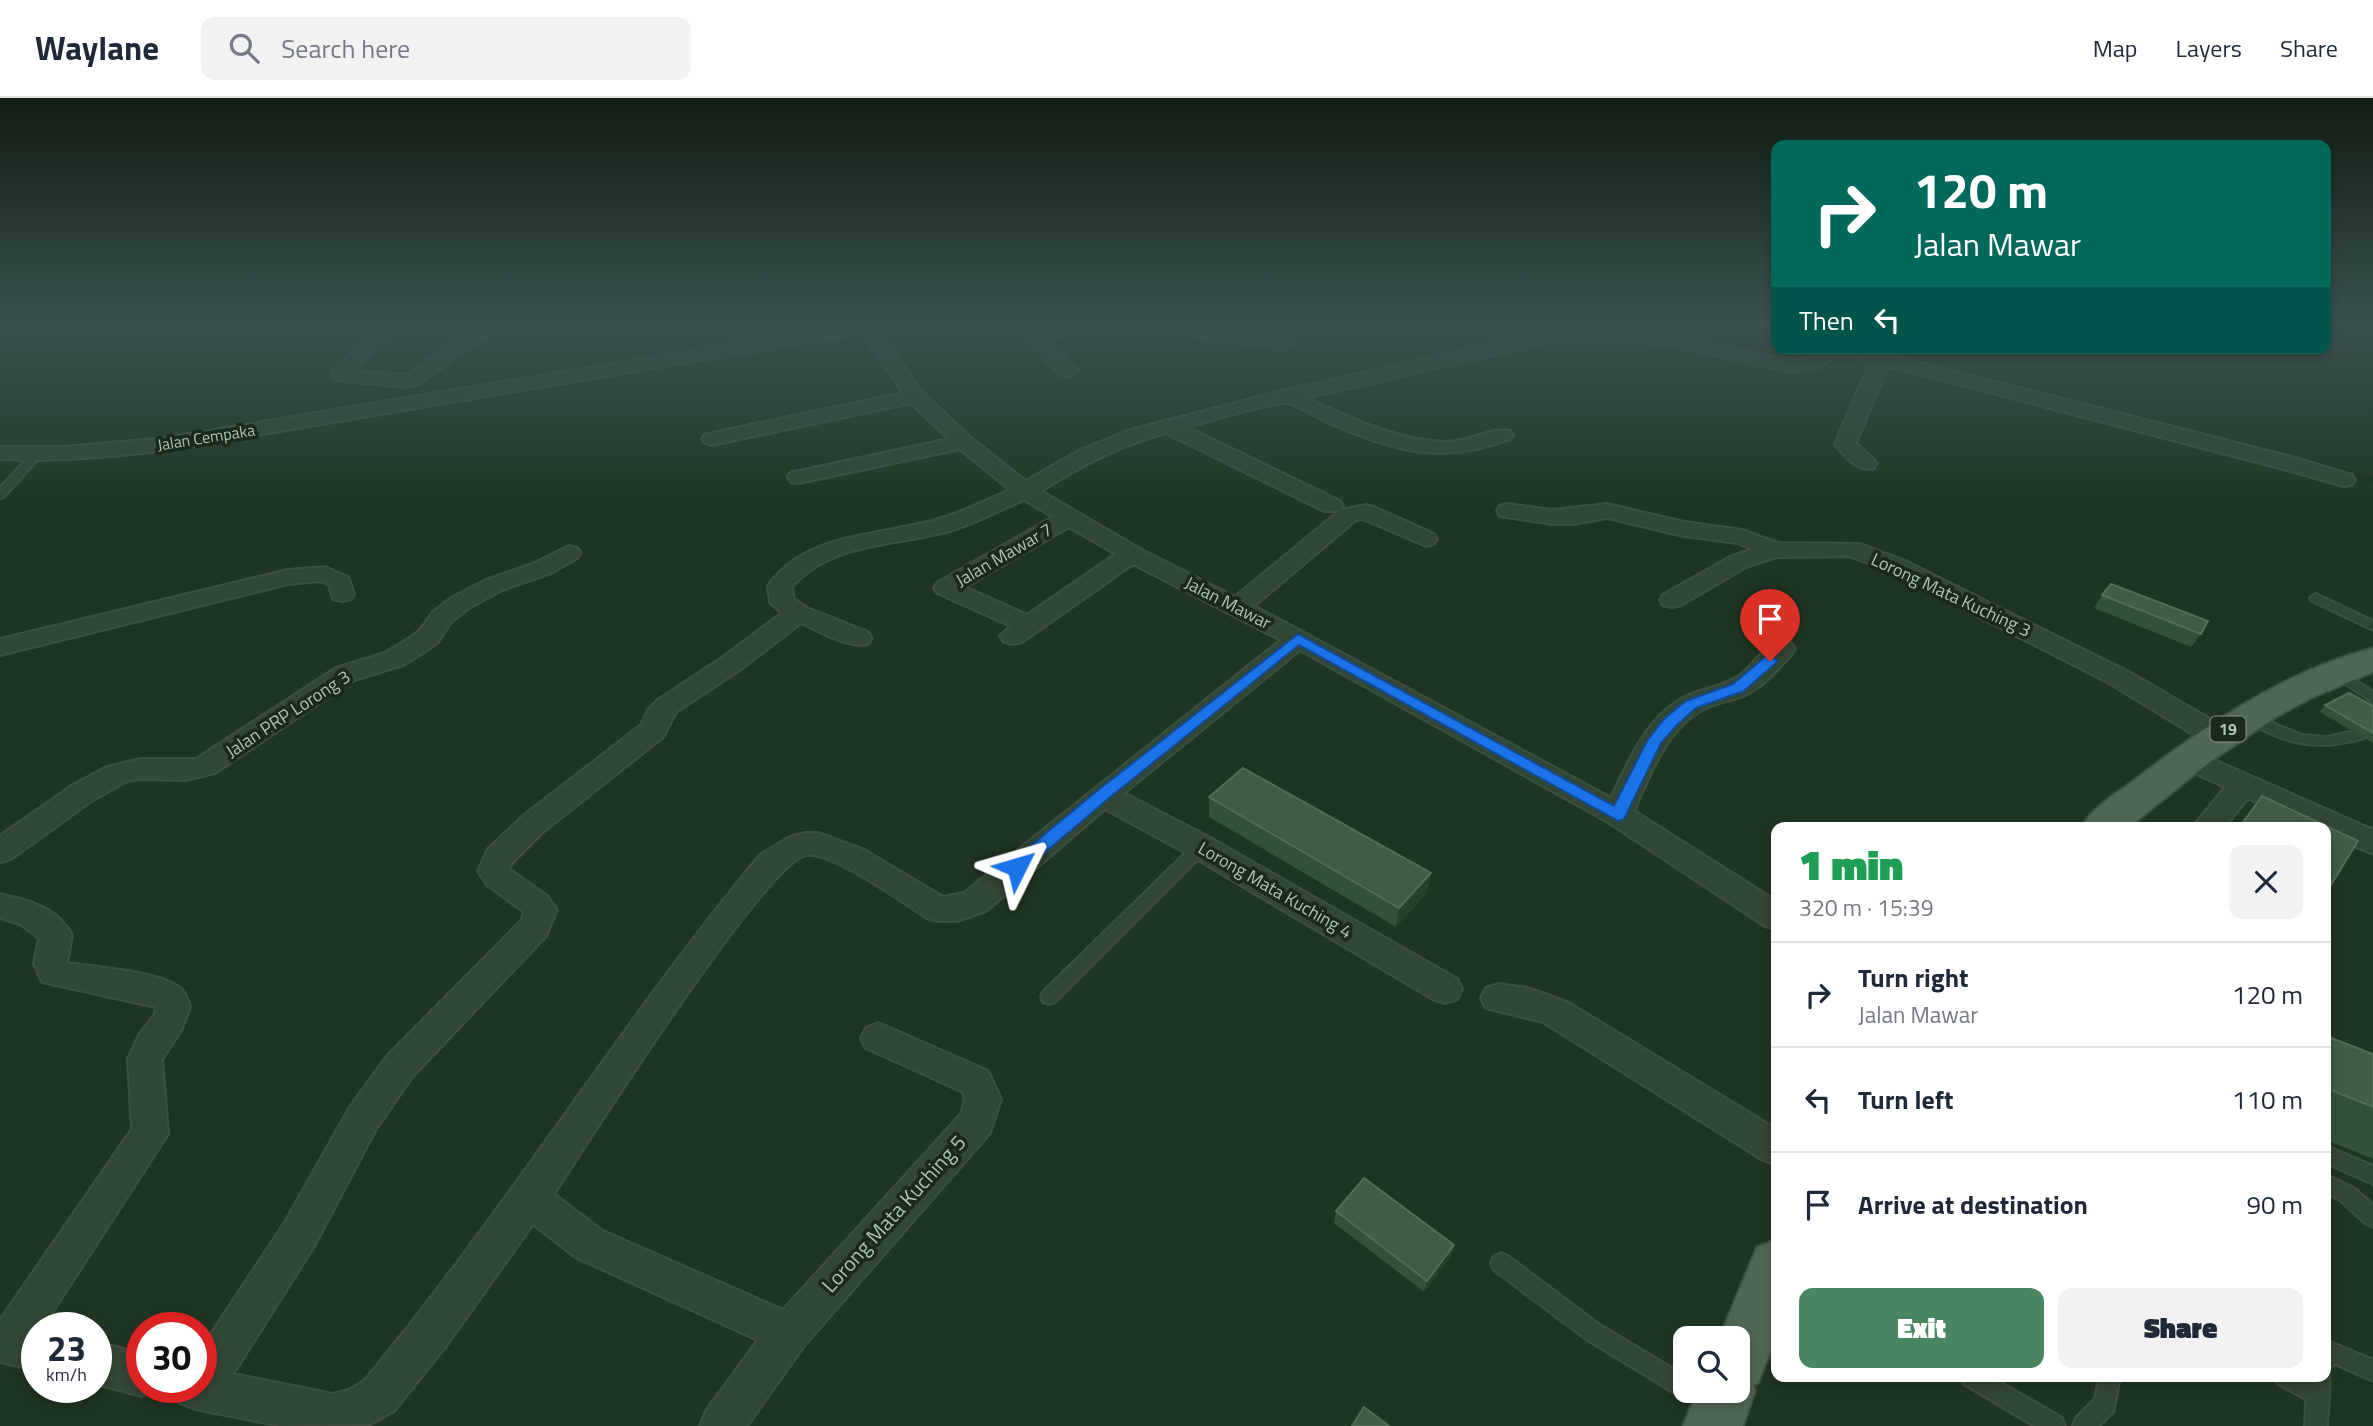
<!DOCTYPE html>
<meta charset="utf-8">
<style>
body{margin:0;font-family:"Titillium Web",sans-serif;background:#f2f2f3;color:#1f2937;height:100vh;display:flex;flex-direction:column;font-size:26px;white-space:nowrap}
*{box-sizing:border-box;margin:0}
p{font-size:23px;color:#747a83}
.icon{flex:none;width:38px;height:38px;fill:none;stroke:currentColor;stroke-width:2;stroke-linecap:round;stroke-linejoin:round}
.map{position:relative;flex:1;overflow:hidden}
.details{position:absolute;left:1771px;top:724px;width:560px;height:560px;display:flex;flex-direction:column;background:#fff;border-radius:14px;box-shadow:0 4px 10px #0003}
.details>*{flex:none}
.hud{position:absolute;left:1771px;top:42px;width:560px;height:214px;border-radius:14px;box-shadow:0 4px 10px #0003;background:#00695c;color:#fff;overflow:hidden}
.fabs{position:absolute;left:1673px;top:1228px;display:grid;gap:14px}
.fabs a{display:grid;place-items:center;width:77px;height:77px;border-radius:14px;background:#fff;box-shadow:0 4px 10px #0003;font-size:35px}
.speed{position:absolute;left:21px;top:1214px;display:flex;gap:14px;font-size:35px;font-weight:700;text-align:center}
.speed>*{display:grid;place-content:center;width:91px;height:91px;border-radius:50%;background:#fff;box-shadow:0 4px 10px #0003;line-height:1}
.speed small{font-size:18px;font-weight:400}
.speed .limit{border:10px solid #d22;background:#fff;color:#111}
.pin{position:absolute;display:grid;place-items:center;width:60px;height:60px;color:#fff;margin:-72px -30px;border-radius:50% 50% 50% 0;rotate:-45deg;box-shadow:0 0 7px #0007}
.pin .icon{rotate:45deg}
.me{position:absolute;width:77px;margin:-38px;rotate:50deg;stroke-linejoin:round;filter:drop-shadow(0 0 5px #0008)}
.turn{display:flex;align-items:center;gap:24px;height:147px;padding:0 28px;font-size:32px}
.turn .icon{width:91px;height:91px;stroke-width:2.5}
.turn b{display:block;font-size:49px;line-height:60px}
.then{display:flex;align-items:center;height:66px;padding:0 28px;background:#0003;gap:14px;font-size:26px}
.round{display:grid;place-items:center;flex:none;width:74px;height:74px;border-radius:14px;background:#f2f2f3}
.overview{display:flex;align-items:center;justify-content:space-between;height:119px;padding:0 28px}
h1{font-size:42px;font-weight:800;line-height:52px;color:#1e9e55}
.cta{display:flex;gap:14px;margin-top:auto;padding:14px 28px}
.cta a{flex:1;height:80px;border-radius:14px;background:#498661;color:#fff;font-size:28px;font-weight:800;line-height:80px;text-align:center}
.cta a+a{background:#f2f2f3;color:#1f2937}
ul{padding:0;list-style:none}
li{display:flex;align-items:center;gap:21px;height:105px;padding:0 28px;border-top:2px solid #e0e1e3}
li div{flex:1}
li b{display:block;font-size:26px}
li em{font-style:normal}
header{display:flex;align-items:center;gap:42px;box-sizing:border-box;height:98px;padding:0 35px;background:#fff;border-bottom:2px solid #e0e1e3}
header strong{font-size:33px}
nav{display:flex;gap:38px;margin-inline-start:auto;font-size:24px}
.search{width:490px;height:63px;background:#f2f2f3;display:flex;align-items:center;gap:18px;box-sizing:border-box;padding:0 24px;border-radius:14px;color:#747a83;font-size:26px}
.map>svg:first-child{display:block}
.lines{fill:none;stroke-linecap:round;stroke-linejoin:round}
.stream{stroke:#133218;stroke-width:6}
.service-casing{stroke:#3c4f3f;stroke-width:4}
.minor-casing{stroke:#3c4f3f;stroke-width:4}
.primary-casing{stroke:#3c4f3f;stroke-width:4}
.service{fill:#324635;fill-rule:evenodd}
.minor{fill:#324635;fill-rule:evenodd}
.primary{fill:#506653;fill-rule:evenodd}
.wall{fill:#355039}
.shaded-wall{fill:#27402a}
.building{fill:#425c46;stroke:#526c56;stroke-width:2}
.route{fill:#1a73e8;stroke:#114b97;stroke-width:2}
.labels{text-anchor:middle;stroke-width:7;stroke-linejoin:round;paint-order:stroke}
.far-street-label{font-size:16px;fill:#acc3b0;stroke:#182a1b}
.shield{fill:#182a1b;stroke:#809583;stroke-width:2}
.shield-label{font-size:16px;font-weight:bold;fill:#acc3b0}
.street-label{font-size:18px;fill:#acc3b0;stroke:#182a1b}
.near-street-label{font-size:21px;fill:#acc3b0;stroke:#182a1b}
</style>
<header>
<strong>Waylane</strong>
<div class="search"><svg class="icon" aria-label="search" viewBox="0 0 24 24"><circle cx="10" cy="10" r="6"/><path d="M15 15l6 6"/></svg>Search here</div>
<nav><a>Map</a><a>Layers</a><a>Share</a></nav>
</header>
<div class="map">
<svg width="2373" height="1328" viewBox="0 0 2373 1328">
<rect width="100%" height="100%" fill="#1f3522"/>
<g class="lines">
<!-- stream -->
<path class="stream" d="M1871,250l75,21
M2324,369l49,13"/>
<!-- service casing -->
<g class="service-casing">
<path id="service" d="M35,355l4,1v4l-35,39 -4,1v-10l31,-34z
M2316,496l57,27v9l-61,-29 -2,-3z
M2337,570l36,24v10l-41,-27 -1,-3 1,-3z
M2248,615l54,22 25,2 32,-7 7,5 -2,3c-52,15 -74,5 -121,-17l-2,-3z
M1201,743l5,2 2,4 -2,4 -151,151 -6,2 -6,-2 -2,-5 2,-5 153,-149z
M2326,1048l47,20v18l-47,-21z
M2326,1077l28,13 19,17v22l-7,-3 -26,-24 -14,-7z
M1501,1155l7,3 92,69 85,51v15h9l-2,4 -7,4 -7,-4 -92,-56 -92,-69 -3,-7 3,-7z
M2328,1243l45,19v21l-38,-17 -7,5c4,10 -1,44 -1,57h-22l1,-27 -28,-15 -3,-7h51v-35z
M1961,1279h30l71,41 3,8h-31l-70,-42z
M2099,1279h21l-7,35 -14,14h-26l3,-8 19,-19z"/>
</g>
<!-- minor casing -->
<g class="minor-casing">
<path id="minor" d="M383,227h20l-49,46 53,4 72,-50h21l-79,58 -15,4 -71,-7 -4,-7 3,-4z
M845,227h30l47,67 49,46 55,43 52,-30 52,-21 157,-40 264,-60 39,-2 58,3 141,29h15l18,-12h40l430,109 60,18 3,5 -3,5 -8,1 -68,-19 -388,-101 -32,77 21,20 -3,5c-17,4 -30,-12 -39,-24l35,-82 -31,-8 -22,14 -28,4 -121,-27 -59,-6 -39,1 -19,2 -245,56c45,20 91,43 141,44 20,0 47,-15 63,-11l3,4 -3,4c-67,26 -116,13 -180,-16 -14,-5 -30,-18 -44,-20 -10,-2 -83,20 -99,24l153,74 3,5 -2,4 25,-5 8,2 60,27 3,5 -3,5 -8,2 -63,-27 -7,1 -102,86 357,192c17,-36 35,-80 72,-100 18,-10 39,-10 56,-22 17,-13 29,-39 52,-33l4,6 -4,6c-13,14 -26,30 -44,39 -14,7 -31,8 -45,16 -37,21 -52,65 -68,101l142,90v28l-11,-3 -157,-104 -308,-172 -176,143 88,46 245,140 5,10 -5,10 -12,4 -12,-4 -243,-144 -85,-46 -119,102 -29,10h-19l-11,-3c-23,-15 -97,-68 -121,-63 -41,9 -219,288 -252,339l49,37 180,79 178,-196 4,-15 -2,-7 -97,-44 -5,-10 5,-10 12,-5 12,5 98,43 13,28 -11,34 -187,214 -56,79h-47l6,-15 52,-71 -183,-83 -42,-33 -87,122 -52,65 -23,13 -90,2 -86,-17 -15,-6 -6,-15h27v-39l84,-127 65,-115 38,-52 134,-135 2,-8 -37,-27 -9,-14 10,-22 35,-33 118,-91 7,-15 10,-10 65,-43 59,-44 -12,-11 -2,-16c40,-57 118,-49 177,-69 22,-7 43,-18 65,-27l-50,-41 -161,34 -8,-1 -3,-5 3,-5 8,-1 150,-32 -38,-36 -199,42 -7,-2 -3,-4 3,-4 7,-2 191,-40 -41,-60 -695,117c-56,7 -111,12 -167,9v-12h63l104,-9zM1166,335l158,78h15l-104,86 -95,-48 -99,-58c40,-25 79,-46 125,-58zM1024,402l29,17 -116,66 -3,5 3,5 74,33 -11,10 4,6 9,2 9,-2 111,-78 148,76 -317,253 -21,4 -79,-47 -46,-17h-13l-15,4 -30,18c-140,169 -255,357 -396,526l-15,9 -16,4 -100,-20 80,-126 63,-119 36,-52 134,-141 11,-26 -10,-14 -38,-27 3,-6 31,-31 120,-95 13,-25 65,-43 60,-46c19,8 46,26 67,21l4,-6 -4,-6 -61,-24 -13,-9 -2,-12c41,-48 112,-40 167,-59 22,-8 43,-19 65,-28zM1069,429l47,27 -89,61 -62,-28z
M1013,227h19l6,5 23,-5h35l-3,4 -46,10 31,32 -10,6 -7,-2z
M1140,227h51l94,12 9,6 -9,6 -136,-19z
M1508,406l44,6 55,-6 77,18 58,8 36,13 82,1 45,17 224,111 98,57 4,7 -4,7 -10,2 -10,-2 -96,-59 -222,-113 -40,-15 -72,1 -31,10 -65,38 -9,2 -9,-2 -3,-5 3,-5 67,-38 23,-8 -16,-6 -53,-7 -77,-18 -34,6h-21l-52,-8 -3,-5 3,-5z
M569,448l8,2 4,5 -4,5 -26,15 -49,17 -33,18 -18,14 -13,20 -12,9 -23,14 -49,15 -139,93 -30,7 -45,-1 -13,2 -34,19 -82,59 -11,3v-26l73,-51 34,-18 33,-8h56l140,-91 49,-15 23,-14 12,-9 13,-18 18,-14 35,-18 49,-17z
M325,469l23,10 6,17 -3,5 -9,2 -9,-2 -4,-14 -8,-4 -33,3 -288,71v-16l288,-69z
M2187,650l186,82v24l-47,-20v-6h-13l-65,-30 -24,30h-32l33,-41 -48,-22 -4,-7 4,-7z
M0,796c28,6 58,14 72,41l-5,28c27,4 92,8 113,25 5,4 8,12 10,19l-9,24 -19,28 6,75 -126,194h-5v42l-37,-8v-42l132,-191 -4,-70 11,-24 16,-21 1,-7 -114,-25 -8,-18 5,-26 -19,-14 -20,-6z
M1498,886l29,4 40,14 209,127v36l-13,-5 -220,-138 -57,-14 -5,-10 5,-10z
M96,1244l46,12v34h16l-1,2 -15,6 -46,-12z"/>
</g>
<!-- primary casing -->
<g class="primary-casing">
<path id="primary" d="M2373,550v24l-62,26 -35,19 -66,45 -82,66h-47c11,-20 33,-33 51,-46 73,-57 151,-110 241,-134z
M1776,1142v97l-18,46 -5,2 2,6 -12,35h-60l14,-35h41v-52h-19l38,-92z"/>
</g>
<!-- service -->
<use href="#service" class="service"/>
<!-- minor -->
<use href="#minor" class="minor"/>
<!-- primary -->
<use href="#primary" class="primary"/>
</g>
<!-- wall -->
<path class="wall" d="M2102,497l99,39 -10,13 -97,-39z
M2325,607l48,1v37l-53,-31z
M2262,698l96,45 -27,44 -5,5v-62h-89z
M1209,699l222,76 -4,20 -31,34 -187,-110z
M2326,938l47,18v105l-47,-19z
M1336,1113l118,34 -4,12 -26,35 -90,-69z"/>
<!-- shaded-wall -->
<path class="shaded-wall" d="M1431,775l-4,20 -31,34 3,-19z
M1454,1147l-4,12 -26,35 3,-11z"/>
<!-- building -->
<path class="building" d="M2111,486l97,37 -7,13 -99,-39z
M2349,595l24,13v27l-48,-28z
M1243,670l188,105 -32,35 -190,-111z
M2262,698l96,45 -27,44 -5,-3v-54h-87z
M2326,938l47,18v53l-47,-19z
M1364,1080l90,67 -27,36 -91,-70z
M1364,1309l25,19h-37z"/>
<!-- sky -->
<linearGradient id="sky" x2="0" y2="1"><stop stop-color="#111d13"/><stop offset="0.55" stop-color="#3c514f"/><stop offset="1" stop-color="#3c514f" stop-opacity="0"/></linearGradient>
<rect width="2373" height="413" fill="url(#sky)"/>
<!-- route -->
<path class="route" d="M1298,536l316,172 33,-65 18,-23 21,-17 47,-17 32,-27 5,-1 8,5 -34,30 -48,17 -20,18 -15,17 -37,76 -6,2 -319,-176 -191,154 -85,72h-12l-2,-4 2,-5 86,-71z"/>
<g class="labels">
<!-- far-street labels -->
<g class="far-street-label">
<text transform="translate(206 339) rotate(-9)" y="6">Jalan Cempaka</text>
</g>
<!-- shield labels -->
<rect class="shield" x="2210.5" y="618.5" width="35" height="25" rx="5"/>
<g class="shield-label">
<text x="2228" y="637">19</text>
</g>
<!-- street labels -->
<g class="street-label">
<text transform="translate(1004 457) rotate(-30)" y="6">Jalan Mawar 7</text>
<text transform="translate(1951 497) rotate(25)" y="6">Lorong Mata Kuching 3</text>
<text transform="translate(1228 505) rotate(27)" y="6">Jalan Mawar</text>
<text transform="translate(288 616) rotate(-33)" y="6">Jalan PRP Lorong 3</text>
<text transform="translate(1275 792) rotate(30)" y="6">Lorong Mata Kuching 4</text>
</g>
<!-- near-street labels -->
<g class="near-street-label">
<text transform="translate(894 1116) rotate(-48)" y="7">Lorong Mata Kuching 5</text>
</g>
</g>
</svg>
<div class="fabs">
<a><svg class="icon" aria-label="search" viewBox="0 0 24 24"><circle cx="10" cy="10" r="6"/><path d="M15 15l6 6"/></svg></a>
</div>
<div class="speed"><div>23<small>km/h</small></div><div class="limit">30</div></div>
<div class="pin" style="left:1770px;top:563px;background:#d93025"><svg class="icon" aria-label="arrive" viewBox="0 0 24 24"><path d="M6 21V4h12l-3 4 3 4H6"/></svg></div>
<svg class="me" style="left:1017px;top:769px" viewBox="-20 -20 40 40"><path d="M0-17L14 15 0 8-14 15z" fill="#1a73e8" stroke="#fff" stroke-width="4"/></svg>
<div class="hud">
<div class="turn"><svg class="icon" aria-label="right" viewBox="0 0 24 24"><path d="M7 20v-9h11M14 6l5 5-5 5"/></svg><div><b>120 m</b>Jalan Mawar</div></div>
<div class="then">Then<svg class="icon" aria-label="left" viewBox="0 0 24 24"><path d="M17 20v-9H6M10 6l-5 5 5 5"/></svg></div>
</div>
<section class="details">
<div class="overview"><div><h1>1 min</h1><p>320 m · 15:39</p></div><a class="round"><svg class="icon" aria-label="close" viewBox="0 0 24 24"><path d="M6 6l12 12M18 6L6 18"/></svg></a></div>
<ul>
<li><svg class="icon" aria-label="right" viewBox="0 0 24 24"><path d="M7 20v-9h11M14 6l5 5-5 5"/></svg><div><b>Turn right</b><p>Jalan Mawar</p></div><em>120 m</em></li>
<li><svg class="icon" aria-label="left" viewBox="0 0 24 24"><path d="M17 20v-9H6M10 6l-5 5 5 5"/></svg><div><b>Turn left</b></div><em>110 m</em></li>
<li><svg class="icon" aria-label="arrive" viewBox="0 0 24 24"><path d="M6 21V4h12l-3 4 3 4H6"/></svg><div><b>Arrive at destination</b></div><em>90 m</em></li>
</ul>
<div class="cta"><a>Exit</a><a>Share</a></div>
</section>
</div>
